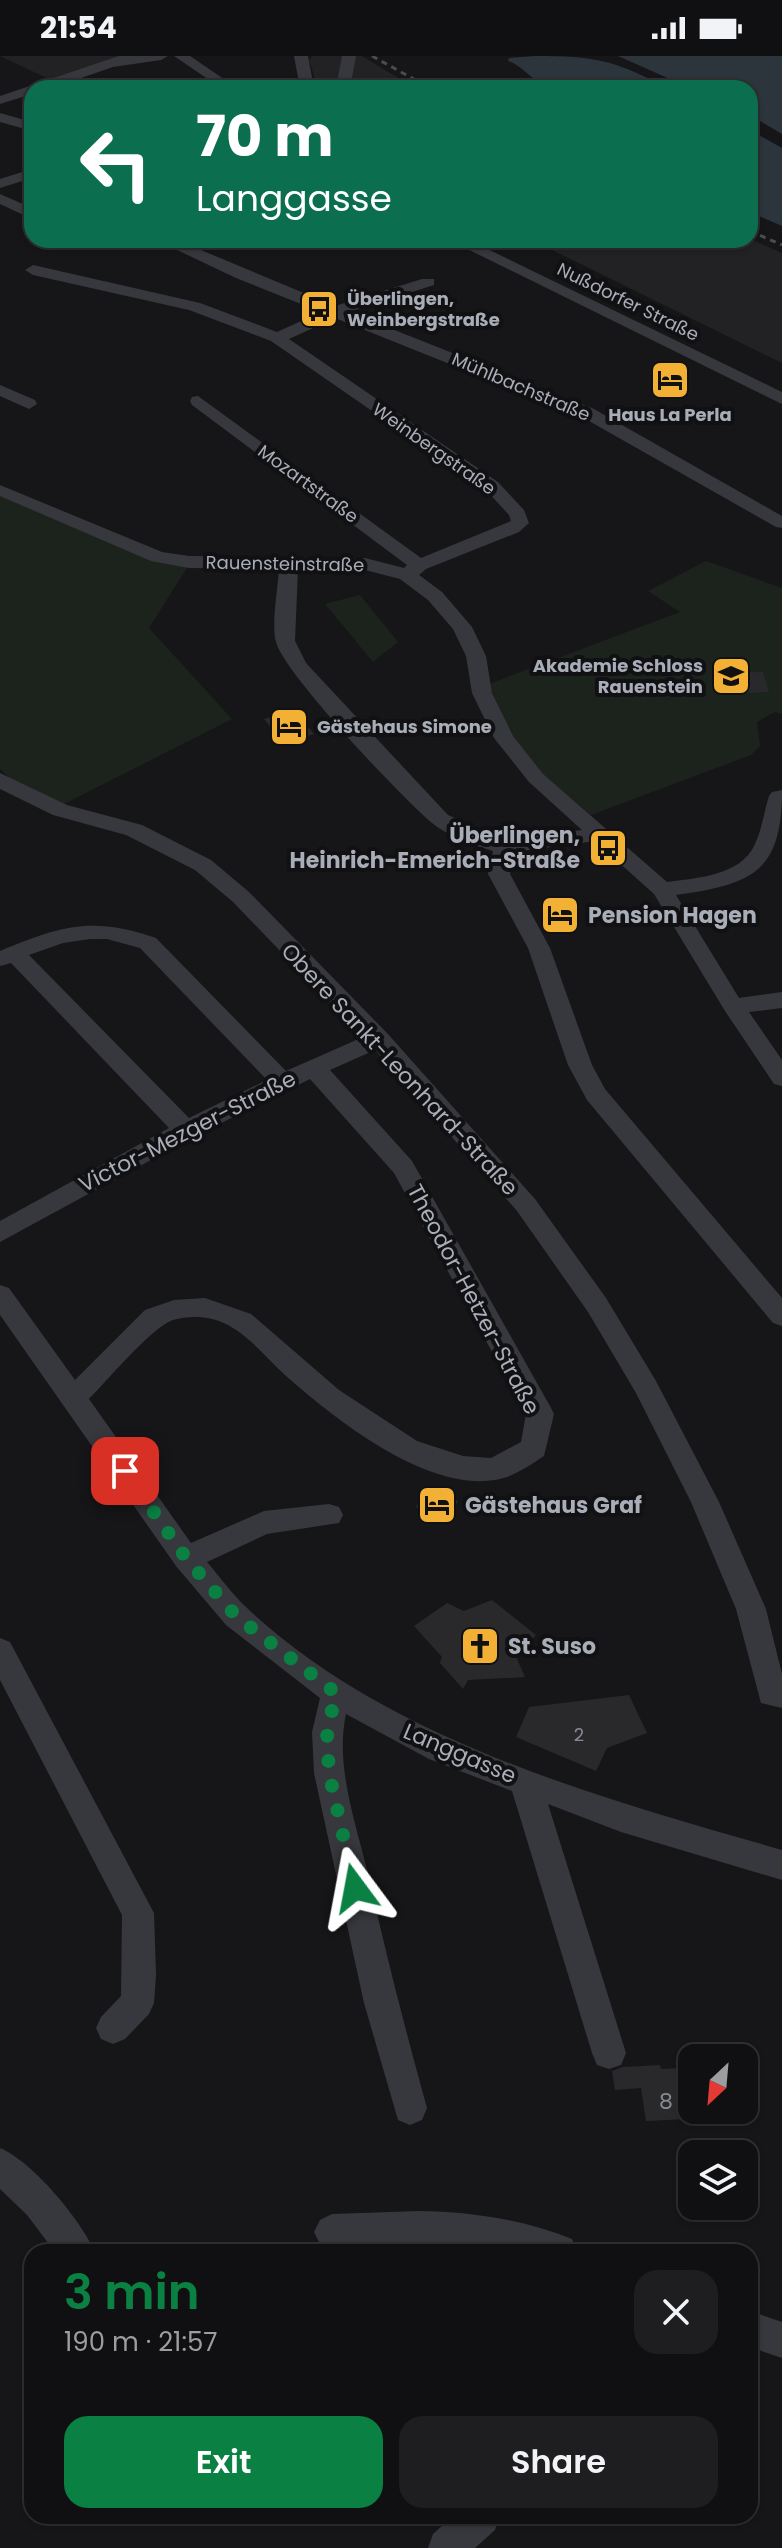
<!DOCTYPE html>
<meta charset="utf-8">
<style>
body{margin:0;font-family:Poppins,sans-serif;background:#1e1e20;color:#f1f3f6;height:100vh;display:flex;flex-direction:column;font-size:30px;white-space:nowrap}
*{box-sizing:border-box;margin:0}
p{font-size:26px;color:#9c9d9f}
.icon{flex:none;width:44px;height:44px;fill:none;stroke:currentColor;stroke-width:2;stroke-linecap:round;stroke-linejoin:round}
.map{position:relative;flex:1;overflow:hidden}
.details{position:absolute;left:24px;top:2188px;width:734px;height:280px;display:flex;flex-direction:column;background:#101012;border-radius:24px;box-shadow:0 2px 6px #0004,0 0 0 2px #303032}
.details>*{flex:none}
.top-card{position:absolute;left:24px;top:24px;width:734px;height:168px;border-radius:24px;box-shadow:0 2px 6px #0004,0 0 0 2px #303032;background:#0b6e4f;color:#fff;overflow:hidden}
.needle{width:52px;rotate:206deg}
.buttons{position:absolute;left:678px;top:1988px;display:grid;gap:16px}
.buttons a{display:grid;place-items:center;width:80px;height:80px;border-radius:16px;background:#101012;box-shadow:0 2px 6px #0004,0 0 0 2px #303032;font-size:40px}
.pin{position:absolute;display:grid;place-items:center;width:68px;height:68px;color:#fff;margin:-34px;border-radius:16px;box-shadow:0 4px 12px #0006}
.me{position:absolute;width:88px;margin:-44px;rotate:347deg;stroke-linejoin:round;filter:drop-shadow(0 0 6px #0008)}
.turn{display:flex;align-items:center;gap:28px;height:168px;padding:0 40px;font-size:36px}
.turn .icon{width:104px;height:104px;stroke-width:2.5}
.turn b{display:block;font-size:56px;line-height:68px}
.round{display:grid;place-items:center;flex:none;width:84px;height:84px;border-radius:24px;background:#1e1e20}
.head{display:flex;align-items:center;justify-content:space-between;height:136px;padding:0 40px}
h1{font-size:48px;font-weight:600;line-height:60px;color:#0b8043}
.cta{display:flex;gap:16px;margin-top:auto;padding:16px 40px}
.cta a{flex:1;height:92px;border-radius:24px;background:#0b8043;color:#fff;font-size:32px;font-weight:600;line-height:92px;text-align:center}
.cta a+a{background:#1e1e20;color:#f1f3f6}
.status{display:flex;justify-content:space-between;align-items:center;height:56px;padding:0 40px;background:#101012;direction:ltr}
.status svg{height:22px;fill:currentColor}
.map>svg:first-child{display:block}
.built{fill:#222225}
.green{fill:#1c231d}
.water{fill:#2c353c}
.building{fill:#29292c}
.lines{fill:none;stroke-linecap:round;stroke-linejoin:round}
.minor{fill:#37383d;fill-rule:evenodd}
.rail{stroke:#4a4c52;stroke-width:3;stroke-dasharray:6 5;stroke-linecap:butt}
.route{stroke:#0b8043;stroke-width:14;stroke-dasharray:0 25.2}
.labels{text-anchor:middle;stroke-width:8;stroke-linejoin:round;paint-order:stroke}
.far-poi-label{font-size:18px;font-weight:bold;fill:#a8adb8;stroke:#111113;text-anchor:start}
.far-street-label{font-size:18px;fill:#a8adb8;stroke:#111113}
.number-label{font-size:18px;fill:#888b94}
.poi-label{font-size:22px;font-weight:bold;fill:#a8adb8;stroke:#111113;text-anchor:start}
.street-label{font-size:22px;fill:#a8adb8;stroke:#111113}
.near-number-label{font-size:22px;fill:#888b94}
</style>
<div class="status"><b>21:54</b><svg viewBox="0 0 49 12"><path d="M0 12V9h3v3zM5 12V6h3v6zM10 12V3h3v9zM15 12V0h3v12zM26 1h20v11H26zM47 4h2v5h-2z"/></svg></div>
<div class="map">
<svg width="782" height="2492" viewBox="0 0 782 2492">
<rect width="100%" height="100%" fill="#161618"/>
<!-- built -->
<path class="built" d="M0,0h122l-71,24z
M312,0h50l53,32h-97l-9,-28z
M750,183l32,14v110l-250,-123z"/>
<!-- green -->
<path class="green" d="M0,438l188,72 -39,62 83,91 -170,86 -41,-17 -21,-19z
M706,505l76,27v126l-7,-2 -18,10 3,24 -9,9 -160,60 -47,-39 -34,-41 -21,-51 191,-72 -32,-21z
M360,539l38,47 -25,20 -48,-58z"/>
<!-- water -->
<path class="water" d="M535,0c59,0 80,4 132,32h-121c-13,-8 -28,-25 -38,-27l1,-3z
M618,0h164v78l-32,-19v-27h-60z
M750,74l32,18v78l-32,-14z"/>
<!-- building -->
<path class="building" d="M763,616l6,20 -44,2 -5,-21z
M294,655l20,23 -30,9 -20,-24z
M427,1433l31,12 -11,20 -31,-14z
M492,1544l44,35 -19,24 8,18 -57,3 -5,9 -23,-26 2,-6 -28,-31 33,-23 17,8z
M629,1639l18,38 -40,15 -11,23 -80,-34 13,-30z
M660,2009l1,4 18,-1 2,12h4l5,32 -4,1 1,6 -41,2 -5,-33 -26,2 -3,-19 11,-4z"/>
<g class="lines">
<!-- minor -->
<path class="minor" d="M119,0h49l-7,4 -48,7 -61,21h-20v6l-32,10v-8z
M174,0h16l47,32h-16z
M294,0h14l6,32h-14z
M342,0h14l-6,32h-14z
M0,57l32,9v9l-32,-9z
M32,113v9l-32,10v-9z
M0,138l32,14v11l-32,-15z
M156,184h21l158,66 87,-27h12v6l-85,27 245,97 188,107v12l-6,-1 -194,-110 -247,-99 -46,21 209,143 26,28 5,13 -10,9 -93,37 -7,6 23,17 30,35 14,29 6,37 21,43 30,38 124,108c29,-4 74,-6 88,-38 7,-15 9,-32 14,-48l3,-4 10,-2c0,83 -30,94 -106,105l63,103 43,-6v16l-33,4 33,48v26l-8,-2 -49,-73 -71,-117 -59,-53 -81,11 -4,22 40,74 42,117 13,24 177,209v28l-9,-3 -186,-223 -19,-35 -40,-117 -40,-74 5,-23c-20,-6 -45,-15 -61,-28 -30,-25 -148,-150 -156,-181 -5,-18 2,-54 3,-73l-90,-1 -38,-7 -151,-65v-11l162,67 27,4 176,2 39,10 3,-3 -215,-160 -2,-4 2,-4 6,-1 223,162 90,-37 -2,-6 -23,-25 -215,-149 -82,-31 -156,-35 -8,-5 8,-5 167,38 77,29 44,-20 -85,-34zM298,513l67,1 35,9 28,21 25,29 13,27 6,37 22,45 35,44 53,48 -77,10 -57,-25 -142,-152 -11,-22z
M449,184h20l313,152v12z
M0,329l35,15 2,4 -8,5 -29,-13z
M0,717l67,32 75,20 69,35 38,32 138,141 148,166 71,99 50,83 63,121 47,107 16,65v34l-21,-5 -25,-94 -45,-107 -55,-109 -48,-81 -71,-101 -142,-161 -45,20 82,91 138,245 4,8 -10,42c-15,10 -31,21 -49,24 -70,11 -160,-61 -209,-104 -19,-17 -36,-40 -60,-52 -15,-8 -36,-9 -53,-4 -20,6 -67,62 -84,79l102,144 73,-32 65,-7 10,3 4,8 -4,8 -72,11 -60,28c13,15 25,32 39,45 140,133 355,191 536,243v30l-161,-48 -73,-28 78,249 -5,12 -12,4 -12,-4 -5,-12 -80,-262 -83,-32 -83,-45c-11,51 9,106 21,156 18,80 38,159 60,238l-5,12 -12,5 -12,-5 -34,-117 -50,-230 -2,-41 8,-34 -94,-73 -50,-59 -176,-251v-30l9,3 66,92 70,-70 29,-10 31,-2 46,16 88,76 78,51 46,15 28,2 30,-16 5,-28 -132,-241 -84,-94 -115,57 -195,106v-21l169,-93 -158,-165 -11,3v-15c61,-25 91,-35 156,-13l130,133 77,-34 -130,-135 -38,-32 -69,-35 -73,-20 -53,-26zM90,883h17l33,9 127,132 -78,38 -160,-163 34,-12z
M0,1582l10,4 144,271 2,62 -2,28 -5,11 -24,25 -12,5 -12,-5 -5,-11 5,-11 20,-21 1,-81 -122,-235z
M0,2092c32,13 81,72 95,104h-40l-28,-37 -27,-26z
M419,2155c53,1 103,8 153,28l5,13h-80l-78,-6 -87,4 -12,-6 -6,-12 6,-12 12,-6z
M750,2255l32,11v36l-32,-11z
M453,2460h47l-5,14 -20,18h-47l5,-14z"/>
<!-- rail -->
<path class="rail" d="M372,0l58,32
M750,175l32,14"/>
</g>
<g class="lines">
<!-- route -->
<path class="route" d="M125,1415l61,87 50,58 100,77 -9,39 2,41 26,115"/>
</g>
<!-- icons -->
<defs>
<g id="bus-square" transform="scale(2)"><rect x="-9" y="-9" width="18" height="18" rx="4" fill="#f2b134" stroke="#111113"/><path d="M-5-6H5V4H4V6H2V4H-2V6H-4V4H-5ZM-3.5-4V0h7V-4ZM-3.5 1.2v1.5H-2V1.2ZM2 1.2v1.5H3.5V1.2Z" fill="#111"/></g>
<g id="hotel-square" transform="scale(2)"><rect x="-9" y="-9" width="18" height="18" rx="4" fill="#f2b134" stroke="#111113"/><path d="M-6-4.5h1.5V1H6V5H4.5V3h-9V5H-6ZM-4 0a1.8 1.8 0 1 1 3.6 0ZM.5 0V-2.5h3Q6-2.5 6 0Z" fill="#111"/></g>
<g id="university-square" transform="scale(2)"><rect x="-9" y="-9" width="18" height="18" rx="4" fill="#f2b134" stroke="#111113"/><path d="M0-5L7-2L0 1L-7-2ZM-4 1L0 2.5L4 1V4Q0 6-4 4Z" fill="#111"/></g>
<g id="church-square" transform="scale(2)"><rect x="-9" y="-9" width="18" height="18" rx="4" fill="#f2b134" stroke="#111113"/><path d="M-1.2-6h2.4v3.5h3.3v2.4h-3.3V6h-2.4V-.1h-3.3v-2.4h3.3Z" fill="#111"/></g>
</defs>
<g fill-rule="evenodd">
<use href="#bus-square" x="319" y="253"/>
<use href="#hotel-square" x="670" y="324"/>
<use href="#university-square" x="731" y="620"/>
<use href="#hotel-square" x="289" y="671"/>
<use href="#bus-square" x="608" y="792"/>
<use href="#hotel-square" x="560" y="859"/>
<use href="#hotel-square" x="437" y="1449"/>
<use href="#church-square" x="480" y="1590"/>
</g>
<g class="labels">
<!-- far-poi labels -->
<g class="far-poi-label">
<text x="347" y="249">Überlingen,<tspan x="347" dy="21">Weinbergstraße</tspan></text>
<text x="670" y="365" text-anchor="middle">Haus La Perla</text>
<text x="703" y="616" text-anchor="end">Akademie Schloss<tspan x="703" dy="21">Rauenstein</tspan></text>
<text x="317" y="677">Gästehaus Simone</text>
</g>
<!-- far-street labels -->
<g class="far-street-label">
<text transform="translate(628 246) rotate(26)" y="6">Nußdorfer Straße</text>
<text transform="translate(521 331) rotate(23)" y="6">Mühlbachstraße</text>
<text transform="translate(434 393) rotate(35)" y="6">Weinbergstraße</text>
<text transform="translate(308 428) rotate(36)" y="6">Mozartstraße</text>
<text transform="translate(285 508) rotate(1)" y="6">Rauensteinstraße</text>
</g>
<!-- number labels -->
<g class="number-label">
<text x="579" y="1685">2</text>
</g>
<!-- poi labels -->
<g class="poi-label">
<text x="580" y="787" text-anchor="end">Überlingen,<tspan x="580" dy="25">Heinrich-Emerich-Straße</tspan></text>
<text x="588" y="867">Pension Hagen</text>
<text x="465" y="1457">Gästehaus Graf</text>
<text x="508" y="1598">St. Suso</text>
</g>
<!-- street labels -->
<g class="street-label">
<text transform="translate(400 1013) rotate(47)" y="8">Obere Sankt-Leonhard-Straße</text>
<text transform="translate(187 1075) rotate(-27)" y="8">Victor-Mezger-Straße</text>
<text transform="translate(474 1243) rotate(62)" y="8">Theodor-Hetzer-Straße</text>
<text transform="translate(460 1697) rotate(23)" y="8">Langgasse</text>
</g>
<!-- near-number labels -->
<g class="near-number-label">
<text x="666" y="2053">8</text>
</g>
</g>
</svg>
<div class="buttons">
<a><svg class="needle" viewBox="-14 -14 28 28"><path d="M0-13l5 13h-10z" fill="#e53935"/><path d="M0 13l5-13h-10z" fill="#9c9d9f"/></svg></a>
<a><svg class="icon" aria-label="layers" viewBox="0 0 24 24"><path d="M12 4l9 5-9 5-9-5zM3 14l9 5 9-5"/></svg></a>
</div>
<div class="pin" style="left:125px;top:1415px;background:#d93025"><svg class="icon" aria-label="arrive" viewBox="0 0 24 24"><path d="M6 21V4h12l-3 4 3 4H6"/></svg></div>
<svg class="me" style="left:355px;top:1832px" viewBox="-20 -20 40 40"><path d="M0-17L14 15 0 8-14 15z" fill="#0b8043" stroke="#fff" stroke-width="4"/></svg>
<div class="top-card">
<div class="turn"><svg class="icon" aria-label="left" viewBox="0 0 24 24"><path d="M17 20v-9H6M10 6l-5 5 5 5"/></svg><div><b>70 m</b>Langgasse</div></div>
</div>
<section class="details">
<div class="head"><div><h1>3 min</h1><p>190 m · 21:57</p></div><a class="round"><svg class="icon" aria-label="close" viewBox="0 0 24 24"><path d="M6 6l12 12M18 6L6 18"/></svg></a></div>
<div class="cta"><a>Exit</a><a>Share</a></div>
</section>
</div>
